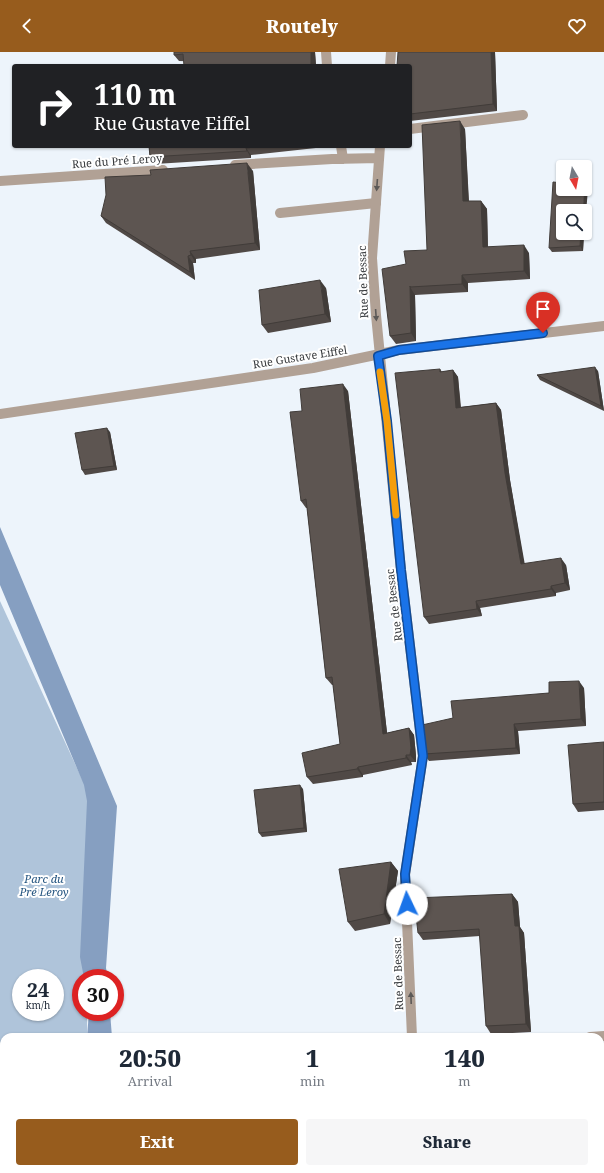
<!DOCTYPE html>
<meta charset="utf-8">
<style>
body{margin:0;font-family:"Noto Serif",serif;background:#f6f6f7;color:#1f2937;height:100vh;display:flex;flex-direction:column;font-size:15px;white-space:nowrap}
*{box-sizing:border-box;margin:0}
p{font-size:13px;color:#747a83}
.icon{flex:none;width:22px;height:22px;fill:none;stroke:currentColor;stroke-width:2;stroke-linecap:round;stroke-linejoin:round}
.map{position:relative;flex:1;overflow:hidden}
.sheet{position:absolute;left:0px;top:981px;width:604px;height:140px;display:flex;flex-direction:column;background:#fff;border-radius:12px 12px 0 0;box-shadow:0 1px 3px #0004}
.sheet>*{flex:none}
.banner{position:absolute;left:12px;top:12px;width:400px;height:84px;border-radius:4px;box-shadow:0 1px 3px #0004;background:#202124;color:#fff;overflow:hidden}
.needle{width:26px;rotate:170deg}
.fabs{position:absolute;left:556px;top:108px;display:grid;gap:8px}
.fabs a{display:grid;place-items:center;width:36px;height:36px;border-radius:4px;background:#fff;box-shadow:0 1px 3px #0004;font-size:20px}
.speed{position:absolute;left:12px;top:917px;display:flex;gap:8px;font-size:20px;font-weight:700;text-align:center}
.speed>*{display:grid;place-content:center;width:52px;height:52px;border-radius:50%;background:#fff;box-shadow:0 1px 3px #0004;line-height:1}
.speed small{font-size:10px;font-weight:400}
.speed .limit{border:6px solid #d22;background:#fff;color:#111}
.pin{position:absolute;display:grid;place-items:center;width:34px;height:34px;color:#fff;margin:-41px -17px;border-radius:50% 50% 50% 0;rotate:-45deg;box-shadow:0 0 4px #0007}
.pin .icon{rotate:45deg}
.me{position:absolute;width:44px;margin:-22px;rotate:357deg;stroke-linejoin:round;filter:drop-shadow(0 0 3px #0008)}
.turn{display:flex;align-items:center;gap:14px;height:84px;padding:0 16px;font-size:18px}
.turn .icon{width:52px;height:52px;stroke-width:2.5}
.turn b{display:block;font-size:28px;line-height:34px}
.eta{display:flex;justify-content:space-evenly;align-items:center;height:68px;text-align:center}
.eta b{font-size:24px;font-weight:800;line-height:28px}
.action{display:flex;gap:8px;margin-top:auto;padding:8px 16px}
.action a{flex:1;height:46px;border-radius:4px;background:#975c1d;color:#fff;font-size:16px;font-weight:800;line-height:46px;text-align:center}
.action a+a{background:#f6f6f7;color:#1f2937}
header{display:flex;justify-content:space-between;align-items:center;height:52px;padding:0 16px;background:#975c1d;color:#fff;font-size:18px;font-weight:800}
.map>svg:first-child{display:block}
.green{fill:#afc4da;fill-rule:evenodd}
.water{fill:#869fc1}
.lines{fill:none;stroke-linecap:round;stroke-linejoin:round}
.lane{stroke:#b1a195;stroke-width:10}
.street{stroke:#b1a195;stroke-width:10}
.wall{fill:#504946}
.shaded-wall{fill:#413c39}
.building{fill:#5d5551;stroke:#413c39}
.oneway{fill:#5c5957}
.route-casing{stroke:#114b97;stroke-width:10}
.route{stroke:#1a73e8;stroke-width:7}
.slow{stroke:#f59e0b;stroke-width:7}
.labels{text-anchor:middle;stroke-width:4;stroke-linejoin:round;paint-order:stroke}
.street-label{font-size:11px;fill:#373a3d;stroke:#fff}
.park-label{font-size:11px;font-style:italic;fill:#255580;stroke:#fff}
</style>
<header><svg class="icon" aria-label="back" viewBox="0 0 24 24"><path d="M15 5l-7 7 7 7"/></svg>Routely<svg class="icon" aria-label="heart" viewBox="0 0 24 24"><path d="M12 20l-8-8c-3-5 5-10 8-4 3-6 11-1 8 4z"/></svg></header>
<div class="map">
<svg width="604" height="1121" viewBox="0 0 604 1121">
<rect width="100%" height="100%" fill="#edf4fb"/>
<!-- green -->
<path class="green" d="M0,549l88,191 -1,186h-6v34h6v25h-83v47l-4,2zM21,926h34v34h-34z"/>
<!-- water -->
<path class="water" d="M0,475l117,279 -11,162 2,10h-24l-4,-21 7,-156 -3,-16 -84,-200z
M89,960h21l2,25h-25z
M4,1032v82l-2,7h-2v-87z
M97,1117h48l2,4h-48z"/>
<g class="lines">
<!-- lane -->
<path class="lane" d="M410,77l113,-14
M280,161l96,-10"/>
<!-- street -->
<path class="street" d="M326,0l1,14
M390,14l1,-14
M341,94l2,13
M380,94l-8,112 4,57 25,255 22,186 -18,119 7,162
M235,113l97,-6 47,-1
M0,129l163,-11
M0,362l313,-46 86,-18 205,-24
M590,985l14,-1
M600,1057l4,2
M422,1117v4"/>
</g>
<!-- wall -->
<path class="wall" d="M174,0h141l1,14 -137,-5 -5,-6z
M398,0h97l2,59 -87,10v-55z
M465,77l4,72h12l6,8 1,38 41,6 1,26 -62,4v9l-53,3 1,46 -20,3 -6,-8 16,-72 21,-14z
M149,94h176v1l-74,8v3l-96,6 -5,-7z
M253,119l7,79 -64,9v4h-3l2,17 -89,-57 -5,-7z
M588,137l-25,44h21l-1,18 -31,1 -3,-4z
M326,236l5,34 -63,11 -6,-8z
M440,317l2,3 11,-2 5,7 3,30 35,-4 5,7 9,70 14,84 42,1 4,25 -14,3v3l-76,12 2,8 -53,8 -5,-7z
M598,319l6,40 -64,-31 -3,-5z
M348,339l39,342 22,-5 5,7 2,21v6h-5l1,3 -49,10v2l-50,7 -6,-7 33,-33 -7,-59h-1l-6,-7 -19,-170h-1l-5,-7 1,-90z
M110,380l7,38 -32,5 -3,-5z
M584,636l2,38 -68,5 2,23 -91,7 -5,-7 29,-36 96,-25z
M604,690v68l-26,2 -5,-8z
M303,737l4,43 -45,5 -3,-4z
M391,810l7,9 -8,53 -35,7 -7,-9z
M512,842l6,8 2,25 4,6 7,99 -40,2 -5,-8 -6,-90 -57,4 -5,-7z
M147,1117h30v1l-11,3h-17z
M476,1117h84v4h-83z"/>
<!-- shaded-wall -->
<path class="shaded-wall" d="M311,0h4l1,14h-5z
M491,0h4l2,59 -4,-7z
M460,69l5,8 4,80 -6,-8z
M246,96l5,7v3l-4,-7z
M247,111l6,8 7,79 -5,-7z
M585,133l3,4 -3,36v-14h-2z
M481,149l6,8 1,46 -5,-8z
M581,181h3l-1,18 -3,-5z
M524,193l5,8 1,26 -6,-8z
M190,199l6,8v4l-5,-8z
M188,204l5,7 2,17 -5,-8z
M462,223l6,8v9l-6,-8z
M320,228l6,8 5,34 -6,-8z
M410,235l5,8 1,46 -5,-8z
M595,315l3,4 6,40 -3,-5z
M453,318l5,7 3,38 -5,-7z
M343,332l5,7 40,350 -5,-7z
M496,351l5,7 9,70 16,91 -5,-7 -16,-91z
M107,376l3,4 7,38 -3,-4z
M561,506l5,7 4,25 -5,-7z
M551,534l5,7v3l-5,-7z
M476,549l4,7 2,8 -5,-7z
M579,629l5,7 2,38 -5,-7z
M514,672l4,7 2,23 -4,-6z
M409,676l5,7 2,21v6l-6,-7z
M406,703l5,7 1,3 -6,-7z
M358,715l5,8v2l-6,-8z
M300,733l3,4 4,43 -3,-4z
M391,810l7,9 -8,53 -6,-10z
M512,842l6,8 2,25 4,6 7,99 -5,-8z
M406,1117h4l1,4h-5z
M555,1117h5v4h-2z"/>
<!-- building -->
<path class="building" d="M174,0h137v14h-127l-1,-12 -9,1z
M398,0h93l2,52 -83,10v-48h-13z
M460,69l3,80h18l2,46 41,-2v26l-62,4v9l-52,3v-1l1,47 -21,3 -8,-67 24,-5 -2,-13 23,-1 -5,-125z
M149,94h115l-18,2 1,3 -97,6z
M247,111l8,80 -65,8 1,4 -3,1 2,16 -89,-56 5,-21 -1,-18 46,-2 -1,-5z
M553,130l10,1v6h22l-2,22h-20v22h18l-1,13 -31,2z
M320,228l5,34 -63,11 -3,-35z
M595,315l6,39 -64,-31z
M440,317v3l13,-2 3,38 40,-5 9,70 16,91 40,-6 4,25 -14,3v3l-75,12 1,8 -53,8 -29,-244z
M343,332l40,350 26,-6 2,20 -1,7h-4v3l-48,9 -1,2 -50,8 -5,-24 38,-9 -8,-67 -6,1 -20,-179 -5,2 -11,-89 12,-1 -2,-22z
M107,376l7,38 -32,4 -7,-37z
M579,629l2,38 -67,5 2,24 -92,6 -2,-29 31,-7 -2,-17 98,-8v-11z
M604,690v60l-31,2 -5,-59z
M300,733l4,43 -45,5 -5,-43z
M391,810l-7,52 -36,8 -9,-53z
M512,842l3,32h4l7,98 -40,2 -7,-97 -61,4 -4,-35z
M362,1117h44v4h-57z
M476,1117h79l-48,4h-30z
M462,1118v3h-34z"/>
<!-- one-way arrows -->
<defs><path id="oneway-solid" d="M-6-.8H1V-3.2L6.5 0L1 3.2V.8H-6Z"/></defs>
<g class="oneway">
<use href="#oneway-solid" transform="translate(377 133) rotate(94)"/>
<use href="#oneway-solid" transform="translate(376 263) rotate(86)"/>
<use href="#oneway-solid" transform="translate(411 946) rotate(-92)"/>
</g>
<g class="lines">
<!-- route casing -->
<g class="route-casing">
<path id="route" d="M407,852l-2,-30 18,-118 -22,-186 -14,-149 -9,-65 21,-6 144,-17"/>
</g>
<!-- route -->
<use href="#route" class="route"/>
<!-- slow -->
<path class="slow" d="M380,320l7,49 9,94"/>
</g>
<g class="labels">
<!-- street labels -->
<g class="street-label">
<text transform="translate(117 109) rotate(-4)" y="4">Rue du Pré Leroy</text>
<text transform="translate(363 230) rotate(-92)" y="4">Rue de Bessac</text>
<text transform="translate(300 305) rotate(-9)" y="4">Rue Gustave Eiffel</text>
<text transform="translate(394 553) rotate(-97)" y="4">Rue de Bessac</text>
<text transform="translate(398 922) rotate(-92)" y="4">Rue de Bessac</text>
</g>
<!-- park labels -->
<g class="park-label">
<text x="44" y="831">Parc du<tspan x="44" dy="13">Pré Leroy</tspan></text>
</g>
</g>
</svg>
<div class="fabs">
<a><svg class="needle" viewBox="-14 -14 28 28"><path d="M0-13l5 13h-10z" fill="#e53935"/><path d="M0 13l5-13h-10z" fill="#747a83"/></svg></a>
<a><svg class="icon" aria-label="search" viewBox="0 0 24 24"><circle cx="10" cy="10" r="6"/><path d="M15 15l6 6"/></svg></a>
</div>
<div class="speed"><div>24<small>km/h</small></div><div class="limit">30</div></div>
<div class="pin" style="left:543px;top:281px;background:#d93025"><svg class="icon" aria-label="arrive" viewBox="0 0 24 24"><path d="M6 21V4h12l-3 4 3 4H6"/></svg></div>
<svg class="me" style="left:407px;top:852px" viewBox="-20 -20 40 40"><circle r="19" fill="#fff"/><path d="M0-13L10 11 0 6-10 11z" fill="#1a73e8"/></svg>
<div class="banner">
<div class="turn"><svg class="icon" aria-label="right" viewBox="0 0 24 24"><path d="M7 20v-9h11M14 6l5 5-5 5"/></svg><div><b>110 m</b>Rue Gustave Eiffel</div></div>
</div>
<section class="sheet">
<div class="eta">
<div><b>20:50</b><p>Arrival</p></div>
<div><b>1</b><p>min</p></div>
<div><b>140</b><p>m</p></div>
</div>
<div class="action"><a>Exit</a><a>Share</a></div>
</section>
</div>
